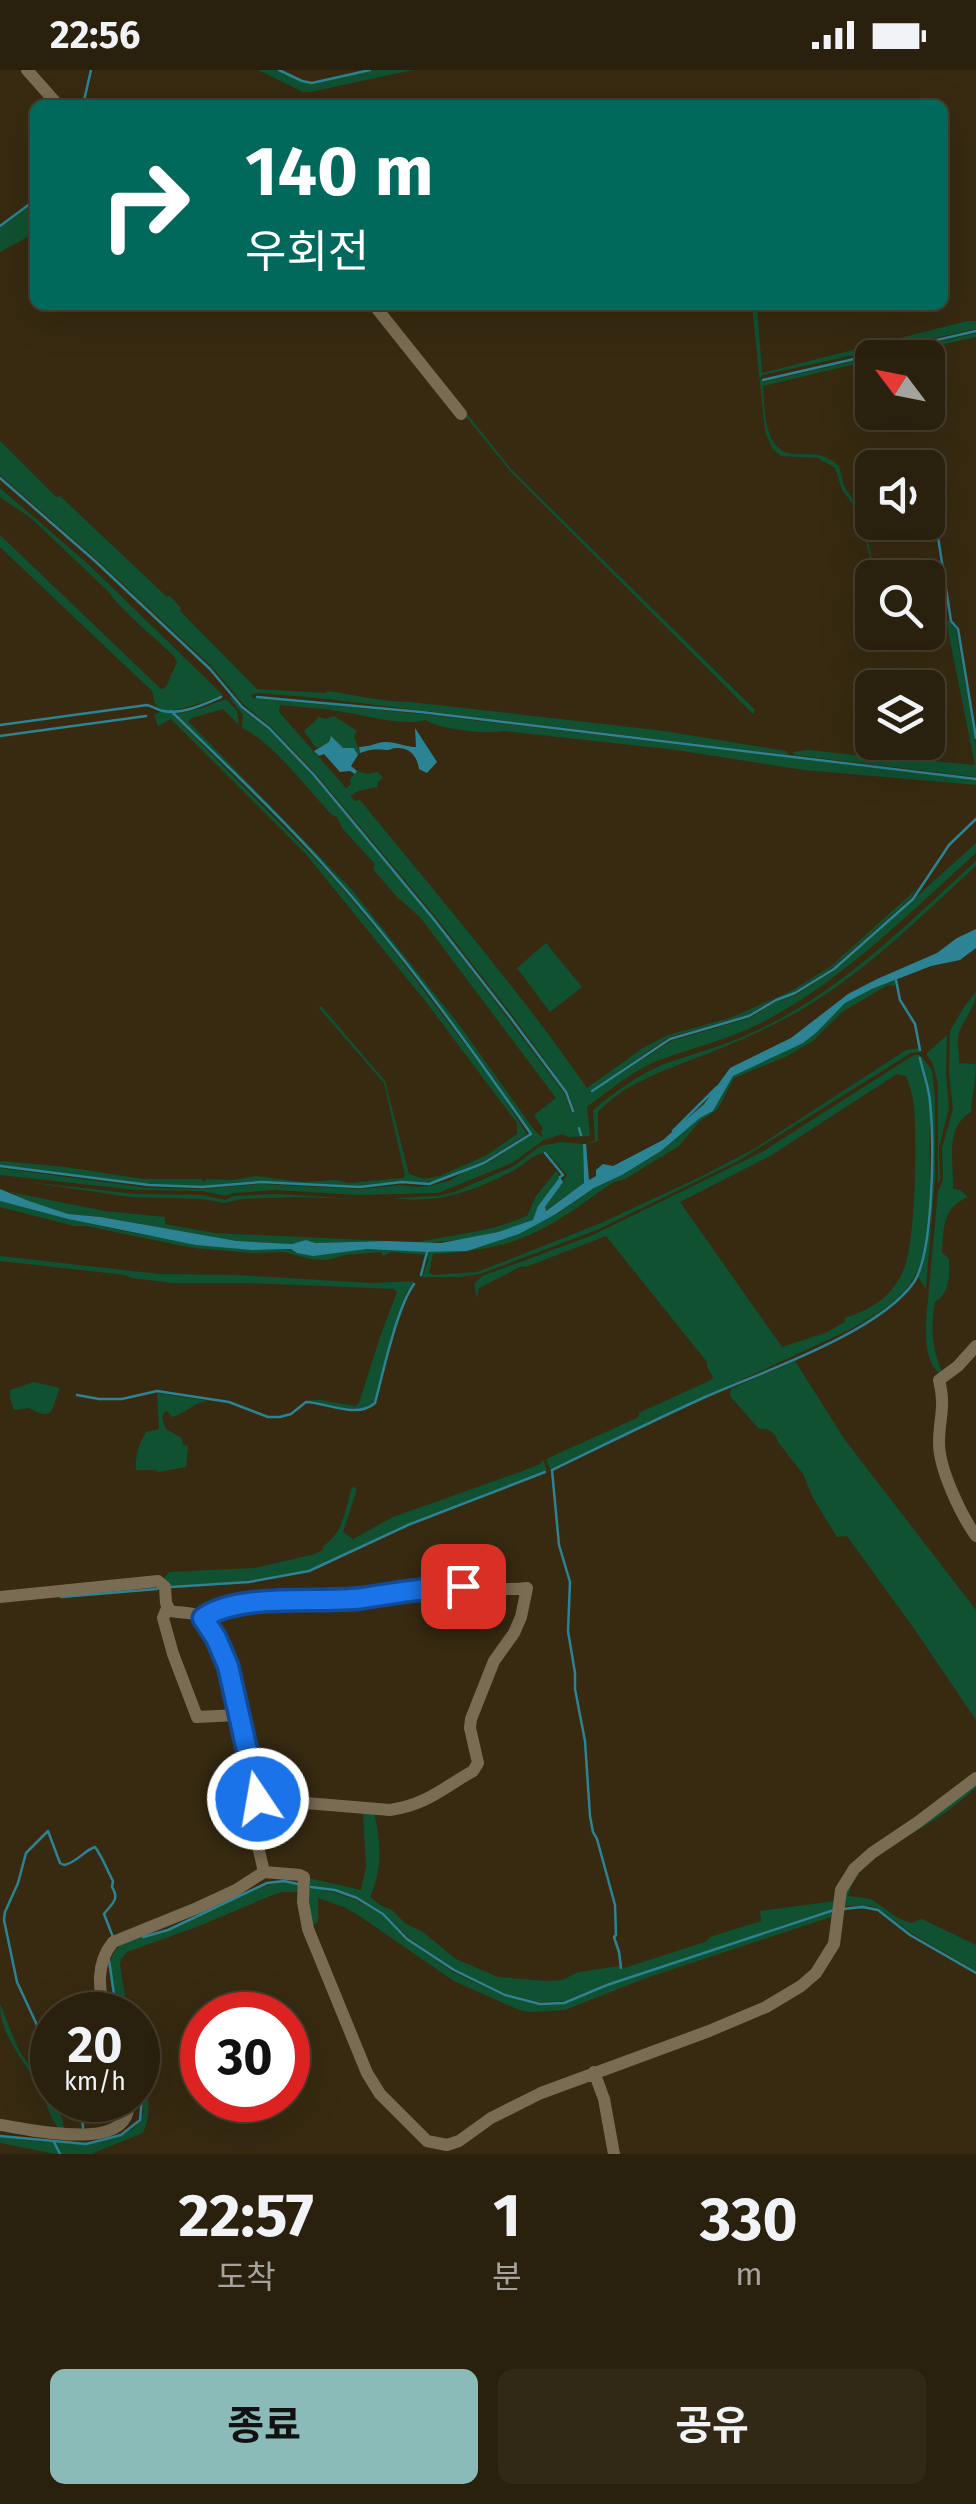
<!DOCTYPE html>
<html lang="ko">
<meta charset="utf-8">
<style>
body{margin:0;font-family:"Fira Sans","Noto Sans KR",sans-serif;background:#312816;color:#f1f3f6;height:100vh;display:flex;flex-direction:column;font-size:38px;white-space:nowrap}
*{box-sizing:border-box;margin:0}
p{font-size:32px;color:#a5a39d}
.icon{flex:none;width:55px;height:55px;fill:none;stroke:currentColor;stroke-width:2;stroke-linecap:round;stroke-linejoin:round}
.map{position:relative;height:2084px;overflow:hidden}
.side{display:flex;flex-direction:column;background:#29200d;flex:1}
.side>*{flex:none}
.top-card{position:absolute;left:30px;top:30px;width:918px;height:210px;border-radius:15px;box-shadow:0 10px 40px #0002,0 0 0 2px #453e2e;background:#00695c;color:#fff;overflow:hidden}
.needle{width:65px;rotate:302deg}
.controls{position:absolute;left:855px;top:270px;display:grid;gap:20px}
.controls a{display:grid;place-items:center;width:90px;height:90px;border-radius:15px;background:#29200d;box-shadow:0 10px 40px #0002,0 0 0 2px #453e2e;font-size:50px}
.speed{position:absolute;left:30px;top:1922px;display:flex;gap:20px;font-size:50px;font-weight:700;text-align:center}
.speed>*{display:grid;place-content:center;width:130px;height:130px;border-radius:50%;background:#29200d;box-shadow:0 10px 40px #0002,0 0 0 2px #453e2e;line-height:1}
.speed small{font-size:25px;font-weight:400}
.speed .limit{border:15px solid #d22;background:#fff;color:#111}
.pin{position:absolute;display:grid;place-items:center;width:85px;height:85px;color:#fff;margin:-42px;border-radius:20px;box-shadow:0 5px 15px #0006}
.me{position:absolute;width:110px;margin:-55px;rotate:348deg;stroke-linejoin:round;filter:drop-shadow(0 0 8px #0008)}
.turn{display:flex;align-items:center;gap:35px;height:210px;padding:0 50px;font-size:45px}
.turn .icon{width:130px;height:130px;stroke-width:2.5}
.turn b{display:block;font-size:70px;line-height:85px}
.eta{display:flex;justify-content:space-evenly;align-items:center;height:170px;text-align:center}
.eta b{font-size:60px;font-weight:700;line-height:70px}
.primary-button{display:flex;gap:20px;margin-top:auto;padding:20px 50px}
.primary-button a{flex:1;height:115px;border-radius:15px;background:#8bbbb9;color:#111;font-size:40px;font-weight:700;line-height:115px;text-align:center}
.primary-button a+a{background:#312816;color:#f1f3f6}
.status{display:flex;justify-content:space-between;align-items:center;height:70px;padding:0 50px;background:#29200d;direction:ltr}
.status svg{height:28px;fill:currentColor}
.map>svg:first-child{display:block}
.green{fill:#105131;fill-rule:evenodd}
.water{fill:#2c8394}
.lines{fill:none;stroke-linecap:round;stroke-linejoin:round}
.stream{stroke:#2c8394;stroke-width:2.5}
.minor{stroke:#7a6c52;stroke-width:12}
.route-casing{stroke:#114b97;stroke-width:25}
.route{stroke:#1a73e8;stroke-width:18}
</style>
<div class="status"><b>22:56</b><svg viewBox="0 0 49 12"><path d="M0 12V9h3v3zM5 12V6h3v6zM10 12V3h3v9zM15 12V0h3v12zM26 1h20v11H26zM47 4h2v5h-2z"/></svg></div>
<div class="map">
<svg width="976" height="2084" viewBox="0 0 976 2084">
<rect width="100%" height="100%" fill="#372a11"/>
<!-- green -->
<path class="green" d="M258,0h18l26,12 10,2 63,-14h38l-103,22h-7z
M35,131v32l-35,19v-24z
M752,235h5l5,68 205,-52h9v8l-214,46 -2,4 3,3 213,-49v4l-91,20 -13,1v2l-109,26c2,22 0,66 31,68 20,1 28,-3 45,12l5,20 17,25 15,66h-2l-12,-55 -4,-11 -16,-21 -7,-22 -17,-10 -37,-2 -9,-8 -7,-17z
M439,309l72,90 244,241 -2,4 -242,-242 -48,-59z
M0,371l56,56 4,-1 107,101 3,-1 11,12 -1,3 77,78 69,4 1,-2c30,4 54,11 84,11l253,29 122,20 3,4 -471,-57 -61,-5 -6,2 2,3 168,16 555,66v5l-172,-15 -128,-20 -173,-19c-17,4 -63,-2 -78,-11 -22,7 -63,-6 -88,-9 -19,-3 -38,-4 -57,-6l-1,7 67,76 5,-4 -1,-5 7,-8 10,3 11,-2 5,6 -5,4 -1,5 -19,4 -8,5 5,5 5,-1c77,95 157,187 227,288l56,-40 25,-13 62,-17 63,-28 38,-24 78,-70 9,-10 -7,12 -78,69 -39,25 -19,6 -27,17 -79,22 -78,53 -1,3 81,-52 79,-23 27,-17 19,-6 39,-25 141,-127v10c-69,62 -133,128 -217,171 -30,15 -63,23 -94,34 -28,9 -55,32 -78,49l3,29 -21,1 -7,-3 -18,6 -32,23 -74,30 -80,2 -83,-5 -41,3 -9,3 -22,-5 -67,-1 -136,-15v-7l149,20 52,1 60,-5 99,5 42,-4 14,2 13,-1 20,-5 18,-11 18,-5 47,-30 -36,-54 -60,-81 -104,-129 -156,-157 26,-6 24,-9 11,12 2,14 -16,-16 -31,9 -4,3 164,169 108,136 75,105 8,7 -2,-7 2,-2 -9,-14 22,-17 -136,-181 -23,-20 -24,-28 2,-5 -33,-36 -5,-11 -5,-2c-23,-24 -61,-75 -90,-87l1,-13 -14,-18h4l9,12 27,21 45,47 118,141 132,175 7,18 4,-1 -8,-19 -55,-76 -78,-100 -118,-141 -46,-48 -26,-21 -32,-38 -116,-108 -96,-84z
M0,418l88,76 135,131c-12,4 -57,23 -66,12 -4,-5 -3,-11 -5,-16l-152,-144v-12l161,154 5,-2 11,-25 -3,-6c-13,-13 -59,-51 -64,-63l-79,-75 -31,-21z
M946,551h4l6,9 20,115v32l-182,-22 -1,-3 16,-2 100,11 -2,-18h3l2,16 63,6z
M160,642h10l159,161 59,70 107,141 32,50 -44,28 -17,6 -18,10 -32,6 -14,-2 -42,4 -99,-5 -60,5 -52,-1 -149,-20v-4l66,6 77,12h58l3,3 3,-3 26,1 23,-4 47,6 33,-2 12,3 55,-5 2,-3 -21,-92 -65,-75 2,-2 64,75 24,93 15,5 16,-3 47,-21 30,-21v-11l-91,-121 -121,-149 -134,-134 -13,7 -4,-11z
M334,646l23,15 -3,5 6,17 -2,2 -4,-7h-11l-9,-7 -18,7 -12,-17 15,-14 7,2z
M976,791v5c-58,53 -116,112 -186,150 -29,16 -60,29 -91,41 -36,14 -74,26 -101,55v29l-12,3 9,-4 -2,-30c21,-17 46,-36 71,-46 31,-11 64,-19 94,-34 85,-40 150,-107 218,-169z
M546,873l36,44 -32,25 -33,-44z
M895,911v5l-7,-1 -46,27 -29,29 -26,15 -53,22 -16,31 -19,13 -20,24 -54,33 -11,3c-26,17 -52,38 -80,51 -32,15 -66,19 -101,21l-4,19 5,2 43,-3 36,-14 88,-35 99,-46 54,-28 152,-99 13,-2 1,4 -9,1 -173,108 -141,69 -117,44 -20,3h-38l6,-15v-10l39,-1 90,-37 37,-26 28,-13 39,-24 39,-33 13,-7 20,-35 36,-17 48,-27 28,-29 27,-14z
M976,922c0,17 -16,30 -18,46 -1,7 2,17 1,25l17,1c0,18 -4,31 -5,48 -27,16 -17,50 -18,77l7,1 8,7c-26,11 -24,30 -26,55l7,7c0,17 2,33 -14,43 -5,27 -3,48 9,74 -27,-14 -16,-65 -15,-89 3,-32 6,-64 9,-96l5,-11 -1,-32 11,-39 -4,-37 1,-41 14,-24z
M947,965l-1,38 3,35 -10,39 1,32 -2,4v-100l-6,-21 -6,-8z
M914,985h6v8l11,43c0,-18 -8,-33 -10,-50l11,14 3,28v79l-9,112 -8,-12 13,-53v-114c-5,47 8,130 -19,171 -14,22 -39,35 -61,48l-301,140 -4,-10 93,-42v-4l72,-33 2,-3 -6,-10v-5l-101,-126 -80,31 -4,-1 -43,22 -2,10 -3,-14 8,-8 111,-41 169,-83zM897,1004l9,2c4,10 7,20 8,31 3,31 2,137 -11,164 -12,27 -31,38 -58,47v4l-20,11 -43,14 -102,-145 90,-46z
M562,1072l21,2 1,39 -39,28v-4l22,-32 -21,-23c-15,3 -22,13 -35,20 -38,19 -72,32 -116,26l43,-2 16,-4 60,-26 26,-20z
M556,1101l4,6 -22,29 -4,14c-38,15 -81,23 -122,23 40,-8 78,-11 115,-27l9,-20z
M28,1112l108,12 67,1 22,5 9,-4 41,-2 83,5 -61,-2 -55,2 -18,4 -21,-4 -73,-2z
M10,1122l94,19 61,6v7l49,9 173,8 -73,2 -8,-3 -14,4 -55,-3 -135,-24 -34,-3 -39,-13z
M0,1131l68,18 70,15 114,16 139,-1 35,3v3l-35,-3 -8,4 -2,-4 -36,3 -18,5 -17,-1 -26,-7 -33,1 -58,-5 -107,-22h-12l-74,-19z
M0,1186l159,18 78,1 134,8 43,-2 -8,12 -32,109c-19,15 -46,0 -68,-2h15l34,6 4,-3 22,-69 16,-42 -3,-3 -143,-6h-79l-40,-5 -7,-3 -125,-14z
M795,1291l50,79 131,170v110l-61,-90 -68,-94 -10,1 -24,-39 -10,-24 -25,-32c-3,-10 -9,-14 -19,-13l-29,-33 1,-7z
M34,1312l26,6c-9,20 -4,35 -31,20l-15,2 -4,-12v-8z
M157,1323l52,8c-15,1 -23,12 -37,16l-5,-6 -3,1 -2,6 4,11 16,9 1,7 5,1 -2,21 -27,5 -4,-2h-19c-1,-15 3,-26 10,-38l13,-3z
M543,1390l4,10 -139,54 -99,46 -60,11 -79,5 -7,-7 6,-7 86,-4 60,-14 8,-4v-4c21,-13 22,-37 29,-59l4,1v4l-13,40 10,7 40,-22 127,-45 20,-8z
M976,1713v5c-14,12 -29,24 -45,34 -29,19 -74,37 -83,74l23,3 27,19 13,5 11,-4 54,26v26l-65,-38 -32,-24 -8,-3h-27l2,-18 9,-17z
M363,1742h11c7,30 9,56 -4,85l10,8 12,5 14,14 17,8 33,27 42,18 48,4 16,-1 17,-8 41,-6 1,3 84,-27 5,-5 51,-16 -1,-10 75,-10 1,7 -230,76 -42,17 -24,1 -34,-8 -52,-25 -45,-31 -25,-25 -26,-16 -23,-8 -26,-4 -1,-7 53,12 5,-23z
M284,1812l17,3v7h-19l-12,4 -71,30 -72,26 -6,7 -1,6 8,50h-10c-2,-15 -12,-49 -5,-61 7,-14 27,-16 41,-20 45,-12 84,-46 130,-52z
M305,1817l29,5 22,8 27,15 24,25 46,32 52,24 35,9 25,-1 42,-18 228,-75 2,4 -191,63 -81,32 -34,2 -12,-2 -65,-29 -99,-68 -11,-6 -26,-9v23l-8,7z
M0,1934c11,23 17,57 41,70 8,17 25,42 23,60 -13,-11 -16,-28 -23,-43 -14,-28 -41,-53 -41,-87z
M138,1986c6,25 17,51 5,77l-52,21h-35l-56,-11v-6c34,4 122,17 141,-18 6,-14 -2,-26 -3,-39 -2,-8 0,-16 0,-24z"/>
<!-- water -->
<path class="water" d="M415,658l22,34 -10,11 -8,-4c-2,-13 -9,-22 -23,-21 -3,0 -6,2 -9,2 -13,0 -12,-2 -27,3l-1,-6c10,0 16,-4 25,-5 9,-1 22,5 32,5z
M331,666l12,12h11l4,7 -7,11 6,5 -2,3 -5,-3 -10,1 -16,-18 -5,2 -5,-5 15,-9z
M976,859v19l-16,12 -29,6 -59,23 -27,14 -28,29 -14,11 -70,33 -20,35 -13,7 -39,33 -39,24 -28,13 -38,26 -37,20 -52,17 -40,1 -60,-3 -54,7 -16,-3 -6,-4 -39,1 -56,-5 -128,-26 -68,-18v-12l29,12 39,13 33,3 136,24 55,3 14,-4 9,3 72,-2 54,2 57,-11 35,-12 5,-14 22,-29 3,5 -18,25 1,4 38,-28 -1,-39h3l3,36 7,-4v-6l7,-6 10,2 50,-26 41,-36 26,-36 61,-30 57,-44 29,-15 60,-26 20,-15z"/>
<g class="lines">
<!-- stream -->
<path class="stream" d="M279,0l23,11 10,2 58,-13
M83,35l8,-35
M0,156l35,-26
M763,310l213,-49
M0,408l95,83 115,108 32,38 27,21 45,47 118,142 78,100 56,75 7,19
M930,415l21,136 7,8 18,109
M257,627l164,15 555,67
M0,655l147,-20c5,1 10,5 16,6 18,4 42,-7 58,-14
M0,666l146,-20
M896,910l4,20 15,24 5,26
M592,1021l78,-52 79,-23 27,-16 19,-7 39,-24 79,-70 36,-54 27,-26
M579,1058l2,7
M673,1061l44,-44
M545,1083l18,22 -3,2
M0,1096l149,19 53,2 59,-5 99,5 42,-5 27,2 55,-21 47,-29c-62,-89 -127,-179 -199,-260 -51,-57 -107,-110 -161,-163
M421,1205l6,-23
M77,1325l22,4h23l35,-8 72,11 39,15h12l11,-3 15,-12c22,1 51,17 69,1 8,-30 22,-96 39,-119
M171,1517l78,-5 60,-11 99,-46 137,-53
M61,1527l96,-8
M311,1817l24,3 22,8 26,16 24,25 47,31 51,25 35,9 24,-1 43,-18 227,-75
M842,1839l21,-2 15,3 32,25 66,38
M143,1867l25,-7 99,-47 17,-2 14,3
M109,1890l8,55
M621,1898l-2,-16 -5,-15 2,-2 -1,-30 -18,-66 -4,-7 -3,-16 -5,-75 -10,-52v-16l-7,-42 2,-49 -11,-37 -7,-75c50,-24 100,-49 151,-72 56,-25 176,-65 211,-116 20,-31 20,-141 16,-180 -1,-15 -7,-29 -10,-44
M52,1992l-6,-6 -4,-20 -25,-54 -13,-62 1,-8 13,-29 8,-30 22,-22 12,32 4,2c14,-3 19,-14 31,-18 8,11 12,23 18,34l-1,6c8,13 0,16 -8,27l9,23
M72,2030l10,15 1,13
M0,2066l86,8 35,-9 19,-15 2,-22 -4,-16
M54,2072l6,12"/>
<!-- minor -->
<path class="minor" d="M27,0l31,35
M374,235l87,109
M976,1276l-18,20 -19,14c7,28 0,37 0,63 0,26 22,72 37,93
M0,1527l158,-16 7,6 1,16 4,8c9,2 23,1 31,5 26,16 48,138 56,172l1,11 -6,21 12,52
M167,1538l-4,10 10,36 24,63 42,-2
M203,1548c38,-27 115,-14 161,-20 28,-4 56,-10 85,-12 26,-1 51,6 78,2l-6,29 -7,16 -20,28 -23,58 -1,9 8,35 -5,8c-30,17 -47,34 -83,39l-132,-11
M105,1945c-6,-26 -10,-51 8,-73l84,-34 39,-18 28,-18 36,3 4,2 -1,25 5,27 59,144 13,21 47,47 20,4 12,-4 32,-23 50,-25 168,-62 57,-24 35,-21 15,-13 18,-29 7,-54 13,-21 18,-16 46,-31 58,-44
M594,2002l10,27 10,55
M0,2055c34,5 135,29 128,-25"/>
</g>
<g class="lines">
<!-- route casing -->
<g class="route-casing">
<path id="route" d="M258,1729l-30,-133 -12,-28 -13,-20c37,-26 115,-14 160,-20 33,-5 66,-11 100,-12"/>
</g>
<!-- route -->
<use href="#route" class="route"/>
</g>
</svg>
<div class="controls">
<a><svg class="needle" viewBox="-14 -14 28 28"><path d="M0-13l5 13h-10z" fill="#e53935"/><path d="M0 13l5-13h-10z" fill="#a5a39d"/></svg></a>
<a><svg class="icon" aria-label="sound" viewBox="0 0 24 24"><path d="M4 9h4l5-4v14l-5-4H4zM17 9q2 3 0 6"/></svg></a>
<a><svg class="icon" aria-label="search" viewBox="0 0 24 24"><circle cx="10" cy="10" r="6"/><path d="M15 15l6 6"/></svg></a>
<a><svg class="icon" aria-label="layers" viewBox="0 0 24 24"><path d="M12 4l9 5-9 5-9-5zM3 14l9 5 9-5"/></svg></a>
</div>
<div class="speed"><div>20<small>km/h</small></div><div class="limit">30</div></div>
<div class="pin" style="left:463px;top:1516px;background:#d93025"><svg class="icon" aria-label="arrive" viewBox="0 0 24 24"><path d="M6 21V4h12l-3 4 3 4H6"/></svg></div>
<svg class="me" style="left:258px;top:1729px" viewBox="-20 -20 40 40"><circle r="17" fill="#1a73e8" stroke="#fff" stroke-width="3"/><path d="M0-11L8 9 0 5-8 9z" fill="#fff"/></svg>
<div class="top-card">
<div class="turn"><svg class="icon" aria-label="right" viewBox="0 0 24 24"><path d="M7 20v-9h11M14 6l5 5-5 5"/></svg><div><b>140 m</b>우회전</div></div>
</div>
</div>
<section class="side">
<div class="eta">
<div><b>22:57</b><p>도착</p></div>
<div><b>1</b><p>분</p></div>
<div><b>330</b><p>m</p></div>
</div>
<div class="primary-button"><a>종료</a><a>공유</a></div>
</section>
